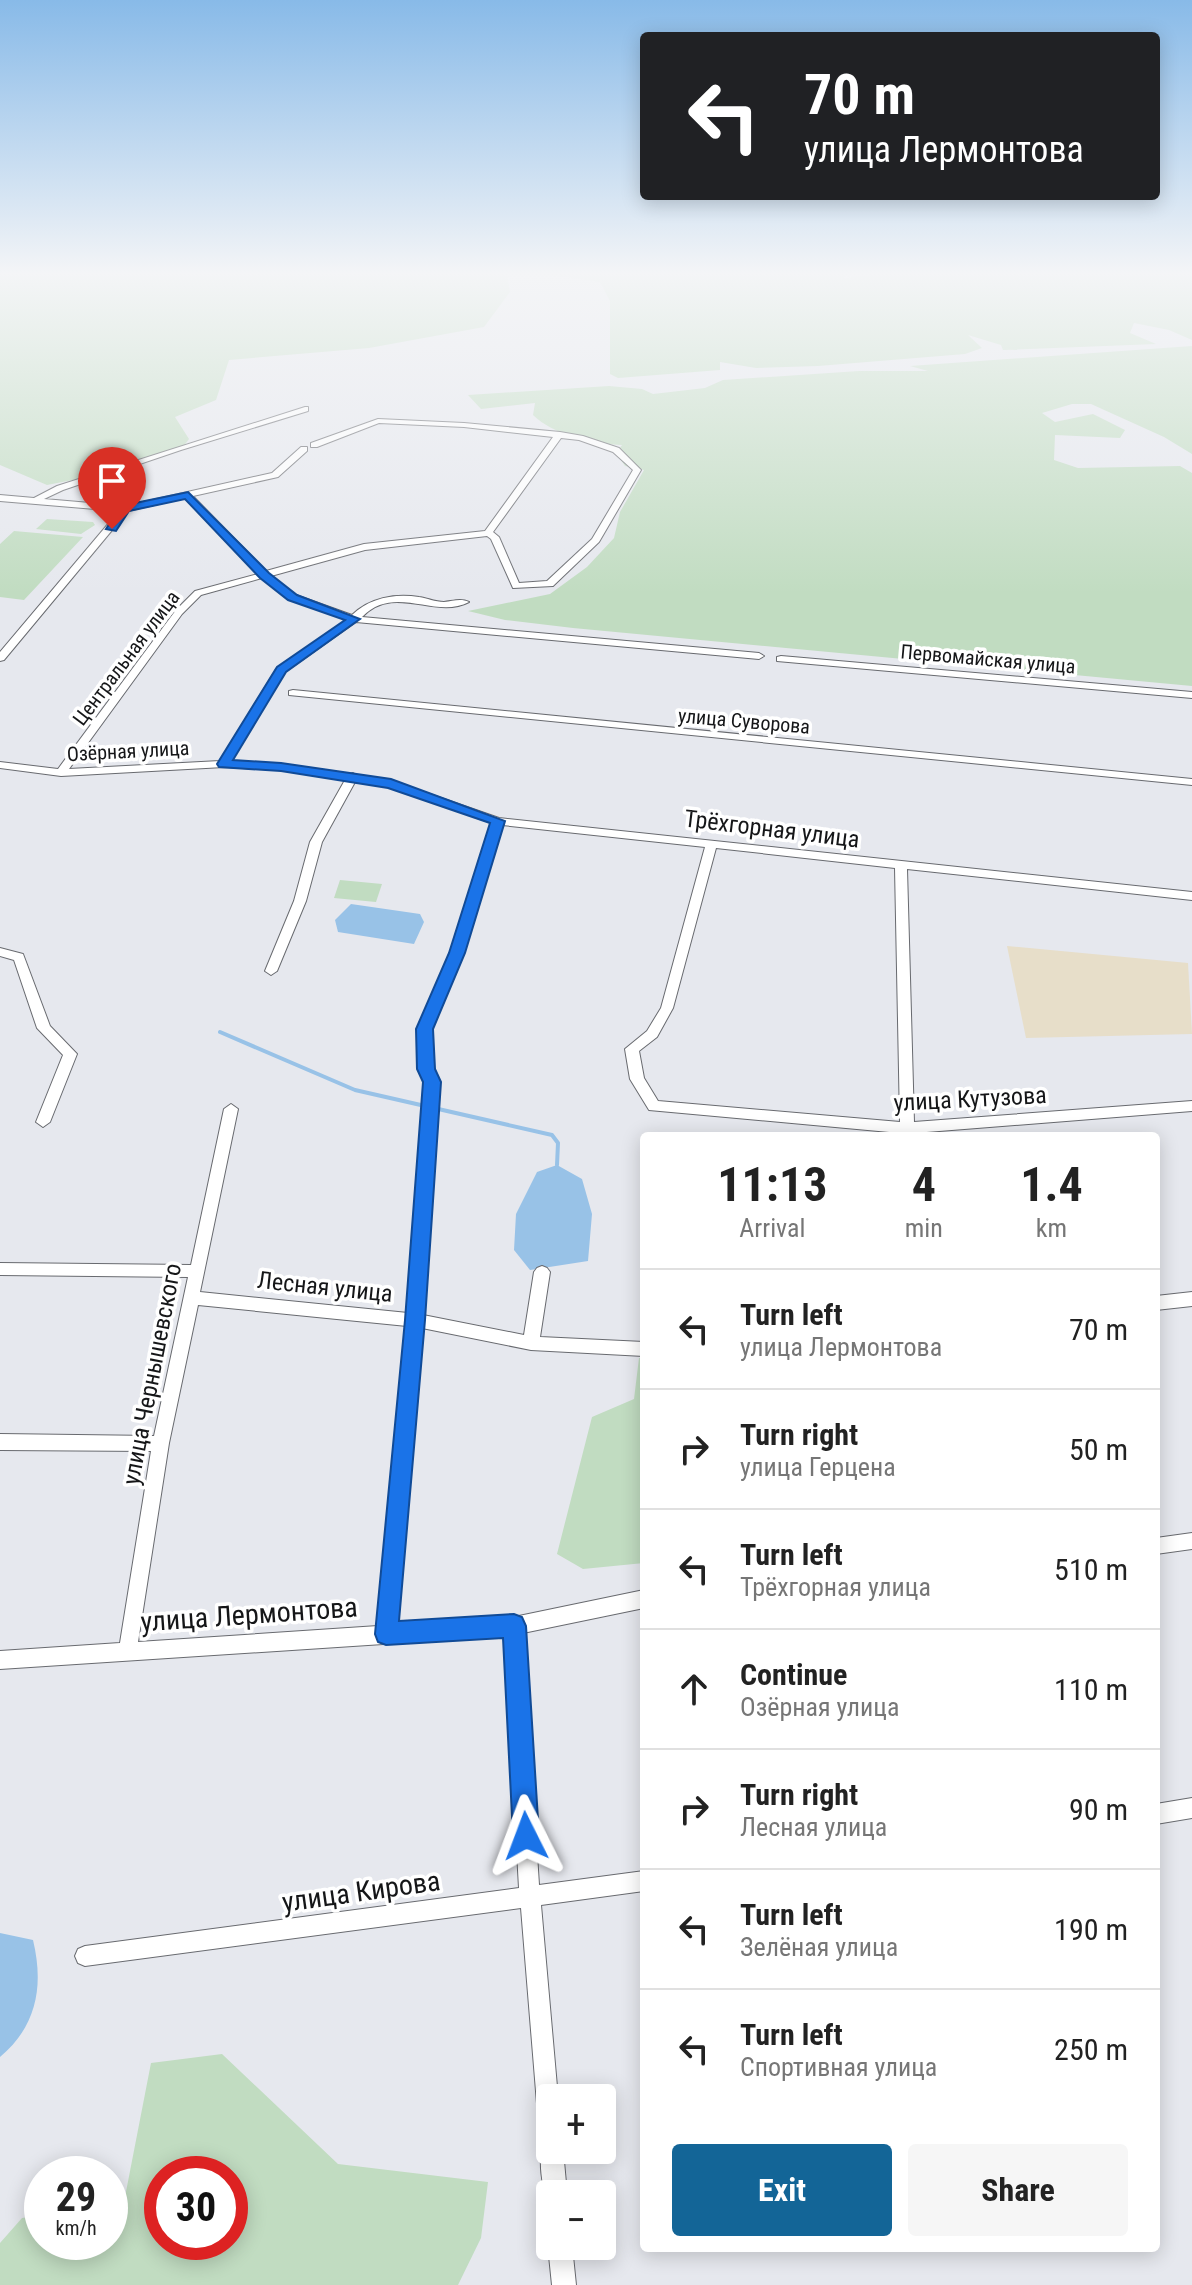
<!DOCTYPE html>
<meta charset="utf-8">
<style>
body{margin:0;font-family:"Roboto Condensed",sans-serif;background:#f6f6f6;color:#222;height:100vh;display:flex;flex-direction:column;font-size:30px;white-space:nowrap}
*{box-sizing:border-box;margin:0}
p{font-size:26px;color:#767676}
.icon{flex:none;width:44px;height:44px;fill:none;stroke:currentColor;stroke-width:2;stroke-linecap:round;stroke-linejoin:round}
.map{position:relative;flex:1;overflow:hidden}
.drawer{position:absolute;left:640px;top:1132px;width:520px;height:1120px;display:flex;flex-direction:column;background:#fff;border-radius:8px;box-shadow:0 4px 20px #0003}
.drawer>*{flex:none}
.hud{position:absolute;left:640px;top:32px;width:520px;height:168px;border-radius:8px;box-shadow:0 4px 20px #0003;background:#202124;color:#fff;overflow:hidden}
.buttons{position:absolute;left:536px;top:2084px;display:grid;gap:16px}
.buttons a{display:grid;place-items:center;width:80px;height:80px;border-radius:8px;background:#fff;box-shadow:0 4px 20px #0003;font-size:40px}
.speed{position:absolute;left:24px;top:2156px;display:flex;gap:16px;font-size:40px;font-weight:700;text-align:center}
.speed>*{display:grid;place-content:center;width:104px;height:104px;border-radius:50%;background:#fff;box-shadow:0 4px 20px #0003;line-height:1}
.speed small{font-size:20px;font-weight:400}
.speed .limit{border:12px solid #d22;background:#fff;color:#111}
.pin{position:absolute;display:grid;place-items:center;width:68px;height:68px;color:#fff;margin:-82px -34px;border-radius:50% 50% 50% 0;rotate:-45deg;box-shadow:0 0 8px #0007}
.pin .icon{rotate:45deg}
.me{position:absolute;width:88px;margin:-44px;rotate:357deg;stroke-linejoin:round;filter:drop-shadow(0 0 6px #0008)}
.turn{display:flex;align-items:center;gap:28px;height:168px;padding:0 32px;font-size:36px}
.turn .icon{width:104px;height:104px;stroke-width:2.5}
.turn b{display:block;font-size:56px;line-height:68px}
.eta{display:flex;justify-content:space-evenly;align-items:center;height:136px;text-align:center}
.eta b{font-size:48px;font-weight:700;line-height:56px}
.cta{display:flex;gap:16px;margin-top:auto;padding:16px 32px}
.cta a{flex:1;height:92px;border-radius:8px;background:#136597;color:#fff;font-size:32px;font-weight:700;line-height:92px;text-align:center}
.cta a+a{background:#f6f6f6;color:#222}
ul{padding:0;list-style:none}
li{display:flex;align-items:center;gap:24px;height:120px;padding:0 32px;border-top:2px solid #e0e0e0}
li div{flex:1}
li b{display:block;font-size:30px}
li em{font-style:normal}
.map>svg:first-child{display:block}
.industrial{fill:#e7dec9}
.green{fill:#c1dcc1;fill-rule:evenodd}
.water{fill:#98c2e7}
.lines{fill:none;stroke-linecap:round;stroke-linejoin:round}
.stream{stroke:#98c2e7;stroke-width:4}
.minor-casing{stroke:#686a6f;stroke-width:2}
.minor{fill:#fff;fill-rule:evenodd}
.route{fill:#1a73e8;stroke:#114b97;stroke-width:2}
.labels{text-anchor:middle;stroke-width:7;stroke-linejoin:round;paint-order:stroke}
.far-street-label{font-size:20px;fill:#151618;stroke:#fff}
.street-label{font-size:24px;fill:#151618;stroke:#fff}
.near-street-label{font-size:28px;fill:#151618;stroke:#fff}
</style>
<div class="map">
<svg width="1192" height="2285" viewBox="0 0 1192 2285">
<rect width="100%" height="100%" fill="#e6e8ee"/>
<!-- industrial -->
<path class="industrial" d="M1007,946l181,17 4,71 -166,4z"/>
<!-- green -->
<path class="green" d="M0,274h507l3,18 -26,35 -115,21 -140,12 -13,40 -41,17 14,22 -6,8 -90,29 -46,9 -47,-20z
M546,274h297l2,4 34,-4h313v66l-23,-10 -35,-7 -4,10 26,11 -153,6 -2,-5 -33,-10 14,13 -17,6 -147,12 -62,2 -36,-6v8l-102,8 -8,-4v-73l-10,-19z
M1192,346v108l-28,-17 -73,-33h-19l-30,9 13,9 38,-8 32,16 -5,8 -65,-3 -1,25 24,8 102,-2 12,7v213l-619,-58 -68,-8 -37,-9 82,-17 37,-27 27,-29 6,-26 24,-42 -19,-4 -9,-13 6,-8c-28,-1 -69,-10 -89,-30l2,-12 -54,6 -13,-14 141,-9 33,3 11,5 52,-6 18,-8 136,-9h69l-18,-5z
M47,519l46,3 2,3 -14,9 -45,-5z
M14,531l69,6 -59,63 -24,-3v-53z
M340,880l42,4 -6,18 -42,-4z
M639,1358h5v205l-61,6 -26,-15 35,-137 42,-18z
M222,2054l116,110 150,18 -7,56 -23,47h-458v-42l22,-25 20,-3v27h68v-38l14,-2 27,-139zM230,2174v68h-68v-68z"/>
<!-- water -->
<path class="water" d="M351,904l69,10 4,8 -10,22 -76,-12 -3,-12z
M557,1165l25,14 10,35 -4,47 -58,9 -16,-20 2,-36 21,-42z
M0,1933l33,7c11,46 4,86 -33,117z"/>
<g class="lines">
<!-- stream -->
<path class="stream" d="M220,1032l135,58 197,45 6,8 -1,22"/>
<!-- minor casing -->
<g class="minor-casing">
<path id="minor" d="M305,407h3v4l-127,39 -118,40 -19,9 81,7 147,-33 29,-26h6v4l-29,26 -85,19 73,75 98,-27 121,-13 68,-94 -89,-10 -85,-4 -62,24h-6v-4l67,-24 86,4 96,9 23,4 36,12 22,22 -42,72 -46,44 -40,2 -22,-49 -4,-3 -122,14 -94,26 25,19 56,20c17,-17 43,-22 67,-18 8,1 16,5 25,5 9,-1 17,-4 25,0 -34,18 -74,-19 -107,15l397,36 5,3 -5,3 -403,-37 -71,50 -54,89 50,3 68,10 4,-1 5,3 37,6 104,36 693,74v8l-285,-31 7,253 278,-21v10l-278,22v3h-14v-3l-251,-23 -19,-31 -5,-30 22,-18 14,-23 44,-161 -203,-22 -39,128 -31,76 1,40 6,13 -16,233 101,20 10,-63 3,-4 5,-2 5,2 3,4 -10,65 104,5v14l-113,-6 -109,-22 -26,297 118,-8 130,-27v18l-121,25 16,252 105,-14v20l-103,14 17,193h-8v41l-8,-3 -3,-8 -18,-220 -436,58 -7,-3 -3,-7 3,-7 7,-3 434,-58 -14,-252 -505,33v-18l120,-8 31,-192 -151,-1v-16l154,2 34,-159 -188,-2v-12l191,2 33,-156 7,-5 7,5 -38,183 208,21 17,-231 -6,-13 -1,-40 33,-76 41,-130 -103,-36 -34,-5 -33,60 -16,59 -29,70 -6,4 -6,-4 29,-70 16,-59 35,-62 -64,-10 -57,-3 -163,9 -61,-8v-6l58,7 118,-159 19,-19 63,-17 -73,-76 -57,13 -124,149 -4,1v-9l119,-141 -119,-10v-6l34,3 23,-12zM561,438l18,2 34,12 20,18 -41,69 -45,42 -28,2 -20,-46 -6,-5zM262,578l28,21 57,21 -70,48 -57,93 -151,8 113,-155 19,-19zM716,848l179,20 5,254 -242,-21 -14,-23 -5,-27 18,-14 16,-29zM198,1305l209,21 -29,300 -240,16 31,-199z
M781,656l411,36v6l-415,-37v-4z
M293,690l899,89v6l-903,-90v-4z
M0,948l23,6 27,72 27,28 -27,68 -7,5 -7,-5 27,-67 -26,-27 -23,-68 -14,-4z
M1192,1292v14l-36,4v-14z
M1192,1533v16l-36,5v-16z
M1192,1798v20l-36,6v-20z
M550,2140v10h13l4,44h-17v9c-9,-13 -12,-46 -6,-61z
M550,2242v4h22l4,39h-24l-4,-39z"/>
</g>
<!-- minor -->
<use href="#minor" class="minor"/>
</g>
<!-- sky -->
<linearGradient id="sky" x2="0" y2="1"><stop stop-color="#88bae8"/><stop offset="0.46" stop-color="#f4f5f7"/><stop offset="1" stop-color="#f4f5f7" stop-opacity="0"/></linearGradient>
<rect width="1192" height="594" fill="url(#sky)"/>
<!-- route -->
<path class="route" d="M188,492l81,81 28,22 63,24 -74,53 -53,88 48,3 110,16 114,42 -40,132 -32,76 2,40 6,13 -16,238 -26,301 115,-7 8,3 4,9 13,210 -3,9 -10,4 -9,-4 -4,-9 -10,-198 -117,7 -8,-3 -3,-8 30,-314 18,-238 -6,-13 -1,-40 33,-76 41,-130 -102,-35 -107,-17 -62,-4 -2,-3 60,-97 68,-47 -57,-20 -28,-22 -75,-79 -56,12 -13,20 -10,-2 15,-23z"/>
<g class="labels">
<!-- far-street labels -->
<g class="far-street-label">
<text transform="translate(126 658) rotate(-53)" y="7">Центральная улица</text>
<text transform="translate(988 659) rotate(5)" y="7">Первомайская улица</text>
<text transform="translate(744 721) rotate(5)" y="7">улица Суворова</text>
<text transform="translate(128 751) rotate(-3)" y="7">Озёрная улица</text>
</g>
<!-- street labels -->
<g class="street-label">
<text transform="translate(772 829) rotate(7)" y="8">Трёхгорная улица</text>
<text transform="translate(970 1099) rotate(-3)" y="8">улица Кутузова</text>
<text transform="translate(325 1287) rotate(6)" y="8">Лесная улица</text>
<text transform="translate(152 1374) rotate(-79)" y="8">улица Чернышевского</text>
</g>
<!-- near-street labels -->
<g class="near-street-label">
<text transform="translate(249 1614) rotate(-4)" y="10">улица Лермонтова</text>
<text transform="translate(361 1891) rotate(-8)" y="10">улица Кирова</text>
</g>
</g>
</svg>
<div class="buttons">
<a>+</a>
<a>−</a>
</div>
<div class="speed"><div>29<small>km/h</small></div><div class="limit">30</div></div>
<div class="pin" style="left:112px;top:529px;background:#d93025"><svg class="icon" aria-label="arrive" viewBox="0 0 24 24"><path d="M6 21V4h12l-3 4 3 4H6"/></svg></div>
<svg class="me" style="left:526px;top:1836px" viewBox="-20 -20 40 40"><path d="M0-17L14 15 0 8-14 15z" fill="#1a73e8" stroke="#fff" stroke-width="4"/></svg>
<div class="hud">
<div class="turn"><svg class="icon" aria-label="left" viewBox="0 0 24 24"><path d="M17 20v-9H6M10 6l-5 5 5 5"/></svg><div><b>70 m</b>улица Лермонтова</div></div>
</div>
<section class="drawer">
<div class="eta">
<div><b>11:13</b><p>Arrival</p></div>
<div><b>4</b><p>min</p></div>
<div><b>1.4</b><p>km</p></div>
</div>
<ul>
<li><svg class="icon" aria-label="left" viewBox="0 0 24 24"><path d="M17 20v-9H6M10 6l-5 5 5 5"/></svg><div><b>Turn left</b><p>улица Лермонтова</p></div><em>70 m</em></li>
<li><svg class="icon" aria-label="right" viewBox="0 0 24 24"><path d="M7 20v-9h11M14 6l5 5-5 5"/></svg><div><b>Turn right</b><p>улица Герцена</p></div><em>50 m</em></li>
<li><svg class="icon" aria-label="left" viewBox="0 0 24 24"><path d="M17 20v-9H6M10 6l-5 5 5 5"/></svg><div><b>Turn left</b><p>Трёхгорная улица</p></div><em>510 m</em></li>
<li><svg class="icon" aria-label="ahead" viewBox="0 0 24 24"><path d="M12 20V5M6 11l6-6 6 6"/></svg><div><b>Continue</b><p>Озёрная улица</p></div><em>110 m</em></li>
<li><svg class="icon" aria-label="right" viewBox="0 0 24 24"><path d="M7 20v-9h11M14 6l5 5-5 5"/></svg><div><b>Turn right</b><p>Лесная улица</p></div><em>90 m</em></li>
<li><svg class="icon" aria-label="left" viewBox="0 0 24 24"><path d="M17 20v-9H6M10 6l-5 5 5 5"/></svg><div><b>Turn left</b><p>Зелёная улица</p></div><em>190 m</em></li>
<li><svg class="icon" aria-label="left" viewBox="0 0 24 24"><path d="M17 20v-9H6M10 6l-5 5 5 5"/></svg><div><b>Turn left</b><p>Спортивная улица</p></div><em>250 m</em></li>
</ul>
<div class="cta"><a>Exit</a><a>Share</a></div>
</section>
</div>
